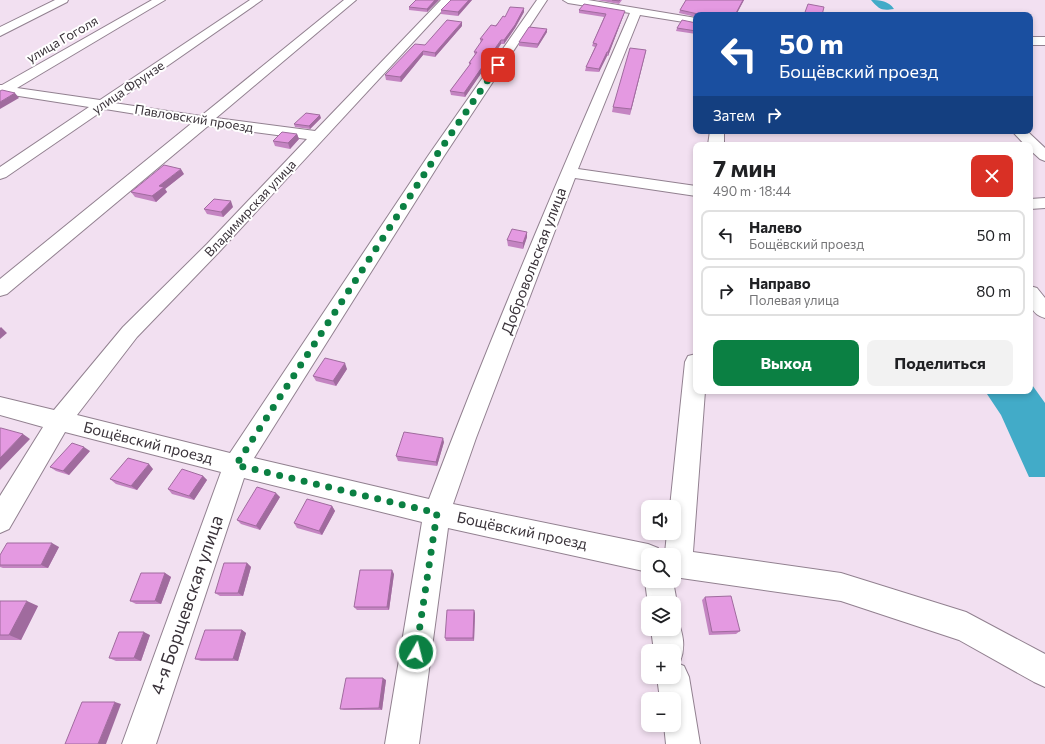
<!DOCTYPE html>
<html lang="ru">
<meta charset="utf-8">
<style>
body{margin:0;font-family:Commissioner,sans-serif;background:#f2f2f2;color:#202124;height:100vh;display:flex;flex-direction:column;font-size:15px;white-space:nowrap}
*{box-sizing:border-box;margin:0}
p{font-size:13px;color:#757577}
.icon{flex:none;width:22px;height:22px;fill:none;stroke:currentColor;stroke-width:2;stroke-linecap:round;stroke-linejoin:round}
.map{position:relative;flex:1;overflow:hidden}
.panel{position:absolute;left:693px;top:142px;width:340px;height:252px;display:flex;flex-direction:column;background:#fff;border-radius:8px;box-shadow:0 2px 6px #0003}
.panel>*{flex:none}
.top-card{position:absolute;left:693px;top:12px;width:340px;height:122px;border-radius:8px;box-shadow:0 2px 6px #0003;background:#1a4fa0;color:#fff;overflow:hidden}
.tools{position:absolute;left:641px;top:500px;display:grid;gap:8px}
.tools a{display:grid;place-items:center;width:40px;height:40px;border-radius:8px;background:#fff;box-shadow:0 2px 6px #0003;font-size:20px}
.pin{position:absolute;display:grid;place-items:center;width:34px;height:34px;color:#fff;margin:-17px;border-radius:8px;box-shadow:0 2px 6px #0006}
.me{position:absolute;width:44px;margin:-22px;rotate:8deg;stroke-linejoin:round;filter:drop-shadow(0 0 3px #0008)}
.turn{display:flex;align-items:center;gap:14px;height:84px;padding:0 20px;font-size:18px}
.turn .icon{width:52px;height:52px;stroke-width:2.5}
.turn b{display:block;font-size:28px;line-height:34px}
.then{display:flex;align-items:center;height:38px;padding:0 20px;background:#0003;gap:8px;font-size:15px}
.round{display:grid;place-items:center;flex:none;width:42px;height:42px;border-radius:8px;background:#f2f2f2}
.head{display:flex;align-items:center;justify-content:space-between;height:68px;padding:0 20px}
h1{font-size:24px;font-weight:700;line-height:30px}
.primary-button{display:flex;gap:8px;margin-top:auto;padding:8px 20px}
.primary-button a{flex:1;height:46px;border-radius:8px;background:#0b8043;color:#fff;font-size:16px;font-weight:700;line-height:46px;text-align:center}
.primary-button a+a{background:#f2f2f2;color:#202124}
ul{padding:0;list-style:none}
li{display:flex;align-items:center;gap:12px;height:50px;margin:0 8px 6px;padding:0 12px;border:2px solid #e0e0e0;border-radius:8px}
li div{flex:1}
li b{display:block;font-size:15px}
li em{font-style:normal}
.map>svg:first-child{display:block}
.water{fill:#42abc8}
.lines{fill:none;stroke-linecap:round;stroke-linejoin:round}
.minor-casing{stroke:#928190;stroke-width:2}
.minor{fill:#fff;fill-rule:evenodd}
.wall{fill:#c484c2}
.shaded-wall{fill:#a06b9e}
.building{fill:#e499e1;stroke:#a06b9e}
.route{stroke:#0b8043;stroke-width:7;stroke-dasharray:0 12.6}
.labels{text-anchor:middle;stroke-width:4;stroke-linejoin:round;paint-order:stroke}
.far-street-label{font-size:13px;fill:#3a333a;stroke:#fff}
.street-label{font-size:15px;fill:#3a333a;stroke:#fff}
.near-street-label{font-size:18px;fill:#3a333a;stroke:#fff}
</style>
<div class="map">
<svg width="1045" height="744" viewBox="0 0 1045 744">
<rect width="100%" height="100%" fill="#f2e0f1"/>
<!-- water -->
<path class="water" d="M871,0c9,0 18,1 23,9 -13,2 -15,0 -23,-9z
M1030,382l15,21v74h-16l-28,-62 -16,-24h45z"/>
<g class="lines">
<!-- minor casing -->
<g class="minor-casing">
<path id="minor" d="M55,0h13l-1,2 -67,34v-9z
M152,0h13l-148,88 83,12 150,-100h12l-148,103 87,13 143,-116h12l-140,118 99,13 126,-131h11l-233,252 -82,85 -60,78 153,38 198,-297 109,-156h10l-103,156 -190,302 175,41c62,-164 131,-325 201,-486l-62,-10 -5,-3h25l108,18v6l-56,-9 -62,154 118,17v10l-121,-18 -99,260 -23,66 195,40 10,4 3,7h-13v17l-200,-44 -29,216h-34l37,-222 -178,-44 -88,266h-34l99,-272 -156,-40 -56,97 -9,4v-37l43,-69 -43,-12v-18l54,13 69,-83 84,-83 100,-105 -99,-13 -201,168 -7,2v-17l192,-156 -87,-14 -99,68 -6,2v-12l89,-60 -83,-13 -6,2v-11h2z
M1030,37h15v8h-15z
M710,131h14v14h-16z
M1012,131h15l18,17v13l-5,-2 -10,-9v-5h-5z
M1045,198v10l-15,1v-10z
M1030,286l7,2 8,10v20c-17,-5 -15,-17 -15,-32z
M696,354v37h9l-12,161 148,21 125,39 79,42v33l-11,-5 -75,-42 -118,-39 -167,-24v-22h-11l2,-2 2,-20h7v-26h-4l15,-145 3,-6z
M648,573v8h25l4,22 -3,6v-6h-26v1l-3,-23z
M674,617l3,1c6,16 9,28 3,44l-3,1 7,3 5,11 11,67h-34l-2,-19h10v-26h-14l-3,-22h17v-26h-20l-3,-22h23z"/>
</g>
<!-- minor -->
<use href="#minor" class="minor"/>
</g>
<!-- wall -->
<path class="wall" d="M416,0h23l-12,12 -18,-2v-3z
M451,0h21l-14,16 -17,-2v-4z
M597,0h25l-3,4z
M686,0h58l-8,15h-40v2l-17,-4 1,-3z
M579,10l45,4 -16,42h-1l-8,16 -14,-1 1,-4 9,-20 -3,-1 1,-3 11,-26 -25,-4z
M524,12l-9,16 -11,16h-3l-36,53 -14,-2 -1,-4 20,-26 -1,-2 6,-8 -1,-3 7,-9 -1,-4 25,-22z
M696,23v11l-20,-3 1,-3z
M462,26l-27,31 -12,-2 -22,27 -15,-2 -1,-5 40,-30z
M547,29v3l-10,16 -18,-2v-4z
M646,50l-16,65 -18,-3 1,-5z
M321,118l-11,11 -15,-2 -1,-3z
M297,134l2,5 -9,10 -15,-3 -2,-5z
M184,174l-19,15 2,3 -11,10 -21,-5 -4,-5z
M233,207l-10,10 -16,-3 -3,-5z
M527,232v5l-4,12 -15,-3 -1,-6z
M347,369l-11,17 -20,-5 -3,-5z
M444,442l-7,24 -39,-5 -2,-5z
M90,451l-21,24 -13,-4 -6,-4z
M153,469l-16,21 -21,-6 -6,-5z
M203,476l4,4 -13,20 -22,-6 -4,-5z
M280,497l-20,33 -19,-6 -4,-4z
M332,506l3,5 -13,24 -25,-7 -3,-5z
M59,547l-11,21h-45l-3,-1v-12z
M247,563l4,4 -8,29h-23l-5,-3z
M165,573l6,4 -10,27h-25l-6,-3z
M394,574l-5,36h-32l-3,-3z
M705,597l35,34 -4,3 -27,1 -7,-35z
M0,601l38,5 -17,34h-21z
M475,613l-1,28h-28l-1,-3z
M242,630l4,3 -8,28h-37l-6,-2z
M150,635l-9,26h-25l-7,-3z
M386,680l-4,30h-38l-4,-1z"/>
<!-- shaded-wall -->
<path class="shaded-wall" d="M435,0h4l-12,12v-3z
M469,0h3l-14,16v-4z
M743,0h1l-8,15h-1z
M524,8v4l-9,16 -11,16v-4z
M625,11l-1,3 -16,42v-4z
M462,22v4l-27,31v-4z
M547,29v3l-10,16 1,-4z
M501,40v4l-36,53 -1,-4z
M646,50l-1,5 -15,60 1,-6z
M423,51v4l-22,27 -1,-5z
M607,52v4l-8,16v-3z
M15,93l4,5 -19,11v-7z
M320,115l1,3 -11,11 -1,-3z
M297,134l2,5 -9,10 -2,-6z
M181,169l3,5 -19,15 2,3 -11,10 -4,-6 7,-10z
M231,201l2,6 -10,10 -2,-5z
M527,232v5l-4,12v-6z
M1,327l6,6 -7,6v-11z
M345,363l2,6 -11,17 -3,-5z
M23,434l7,5 -30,31v-12z
M443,438l1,4 -7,24 -1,-4z
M84,447l6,4 -21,24 -6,-4z
M149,464l4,5 -16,21 -6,-4z
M203,476l4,4 -13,20 -5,-4z
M276,493l4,4 -20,33 -4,-4z
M332,506l3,5 -13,24 -3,-4z
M52,543l7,4 -11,21 -7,-3z
M247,563l4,4 -8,29 -5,-3z
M392,570l2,4 -5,36 -2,-3z
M165,573l6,4 -10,27 -6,-3z
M27,601l11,5 -17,34 -12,-5z
M474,610l1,3 -1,28 -1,-3z
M242,630l4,3 -8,28 -5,-2z
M144,632l6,3 -9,26 -7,-3z
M383,678l3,2 -4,30 -3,-2z
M115,702l6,2 -15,40h-8z"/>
<!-- building -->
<path class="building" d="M416,0h19l-8,9 -18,-2z
M451,0h18l-11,12 -17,-2z
M612,0h8l-1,1z
M686,0h57l-8,15h-37v-1l-18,-4z
M584,4l41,7 -17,41h-1l-8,17 -13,-2 11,-23 -4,-1 13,-29 -27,-4z
M808,4l16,3 -2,8h-18z
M510,7l14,1 -9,17 -11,15h-3l-37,53 -14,-2 21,-28h-2l8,-11h-3l9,-13h-3l11,-14 5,1 7,-10 2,1z
M447,20l15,2 -27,31 -12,-2 -23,26 -15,-2 30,-31 10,1z
M682,20l14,3v8l-19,-3z
M529,27l18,2 -9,15 -19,-2z
M630,48l16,2 -15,59 -18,-2z
M2,90l13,3 -15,9v-11z
M306,113l14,2 -11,11 -15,-2z
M282,132l15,2 -9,9 -15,-2z
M164,165l17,4 -22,17 5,1 -12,9 -21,-4z
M214,199l17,2 -10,11 -17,-3z
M512,229l15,3 -4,11 -16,-3z
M325,358l20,5 -12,18 -20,-5z
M0,428h1l22,6 -23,24z
M404,432l39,6 -7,24 -40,-6z
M72,443l12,4 -21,24 -13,-4z
M128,458l21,6 -18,22 -21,-7z
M182,469l21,7 -14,20 -21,-7z
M257,487l19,6 -20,33 -19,-6z
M307,499l25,7 -13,25 -25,-8z
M7,543h45l-11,22h-41v-10z
M224,563h23l-9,30h-23z
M360,570h32l-5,37h-33z
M141,573h24l-10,28h-25z
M731,596l9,35 -28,1 -7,-35z
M0,601h27l-18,34h-9z
M447,610h27l-1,28h-28z
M205,630h37l-9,29h-38z
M119,632h25l-10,26h-25z
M346,678h37l-4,30 -39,1z
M82,702h33l-17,42h-33z"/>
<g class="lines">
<!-- route -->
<path class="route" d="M416,652l21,-139 -201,-48 200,-309 62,-91"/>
</g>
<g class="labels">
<!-- far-street labels -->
<g class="far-street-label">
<text transform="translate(62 39) rotate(-30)" y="5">улица Гоголя</text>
<text transform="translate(128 87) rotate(-34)" y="5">улица Фрунзе</text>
<text transform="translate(194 118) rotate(9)" y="5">Павловский проезд</text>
<text transform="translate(250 208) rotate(-47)" y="5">Владимирская улица</text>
</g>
<!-- street labels -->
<g class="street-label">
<text transform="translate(534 261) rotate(-69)" y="5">Добровольская улица</text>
<text transform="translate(148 443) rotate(14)" y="5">Бощёвский проезд</text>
<text transform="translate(522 531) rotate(12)" y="5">Бощёвский проезд</text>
</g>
<!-- near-street labels -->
<g class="near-street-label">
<text transform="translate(187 605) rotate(-71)" y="6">4-я Борщевская улица</text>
</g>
</g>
</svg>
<div class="tools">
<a><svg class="icon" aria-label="sound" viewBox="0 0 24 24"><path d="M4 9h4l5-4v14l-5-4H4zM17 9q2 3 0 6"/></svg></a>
<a><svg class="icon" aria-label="search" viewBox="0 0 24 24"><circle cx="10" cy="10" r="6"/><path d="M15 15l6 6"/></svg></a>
<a><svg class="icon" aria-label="layers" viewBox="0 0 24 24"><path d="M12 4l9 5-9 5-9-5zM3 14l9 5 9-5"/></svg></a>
<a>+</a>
<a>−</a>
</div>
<div class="pin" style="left:498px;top:65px;background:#d93025"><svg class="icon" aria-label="arrive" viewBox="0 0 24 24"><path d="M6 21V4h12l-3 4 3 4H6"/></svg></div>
<svg class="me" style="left:416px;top:652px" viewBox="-20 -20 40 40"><circle r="17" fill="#0b8043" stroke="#fff" stroke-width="3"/><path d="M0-11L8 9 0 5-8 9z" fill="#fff"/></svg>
<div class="top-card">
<div class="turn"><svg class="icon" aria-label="left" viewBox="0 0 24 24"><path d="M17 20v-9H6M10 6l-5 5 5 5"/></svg><div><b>50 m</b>Бощёвский проезд</div></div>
<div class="then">Затем<svg class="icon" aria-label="right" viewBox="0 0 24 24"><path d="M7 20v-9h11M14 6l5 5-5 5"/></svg></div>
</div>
<section class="panel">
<div class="head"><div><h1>7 мин</h1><p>490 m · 18:44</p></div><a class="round" style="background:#d93025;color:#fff"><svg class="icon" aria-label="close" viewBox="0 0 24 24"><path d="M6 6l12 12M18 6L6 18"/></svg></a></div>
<ul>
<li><svg class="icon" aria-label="left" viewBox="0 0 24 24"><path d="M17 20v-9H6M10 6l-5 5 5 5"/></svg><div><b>Налево</b><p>Бощёвский проезд</p></div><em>50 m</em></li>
<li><svg class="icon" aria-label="right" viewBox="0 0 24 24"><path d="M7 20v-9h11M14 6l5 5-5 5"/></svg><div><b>Направо</b><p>Полевая улица</p></div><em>80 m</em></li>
</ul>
<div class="primary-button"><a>Выход</a><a>Поделиться</a></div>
</section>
</div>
